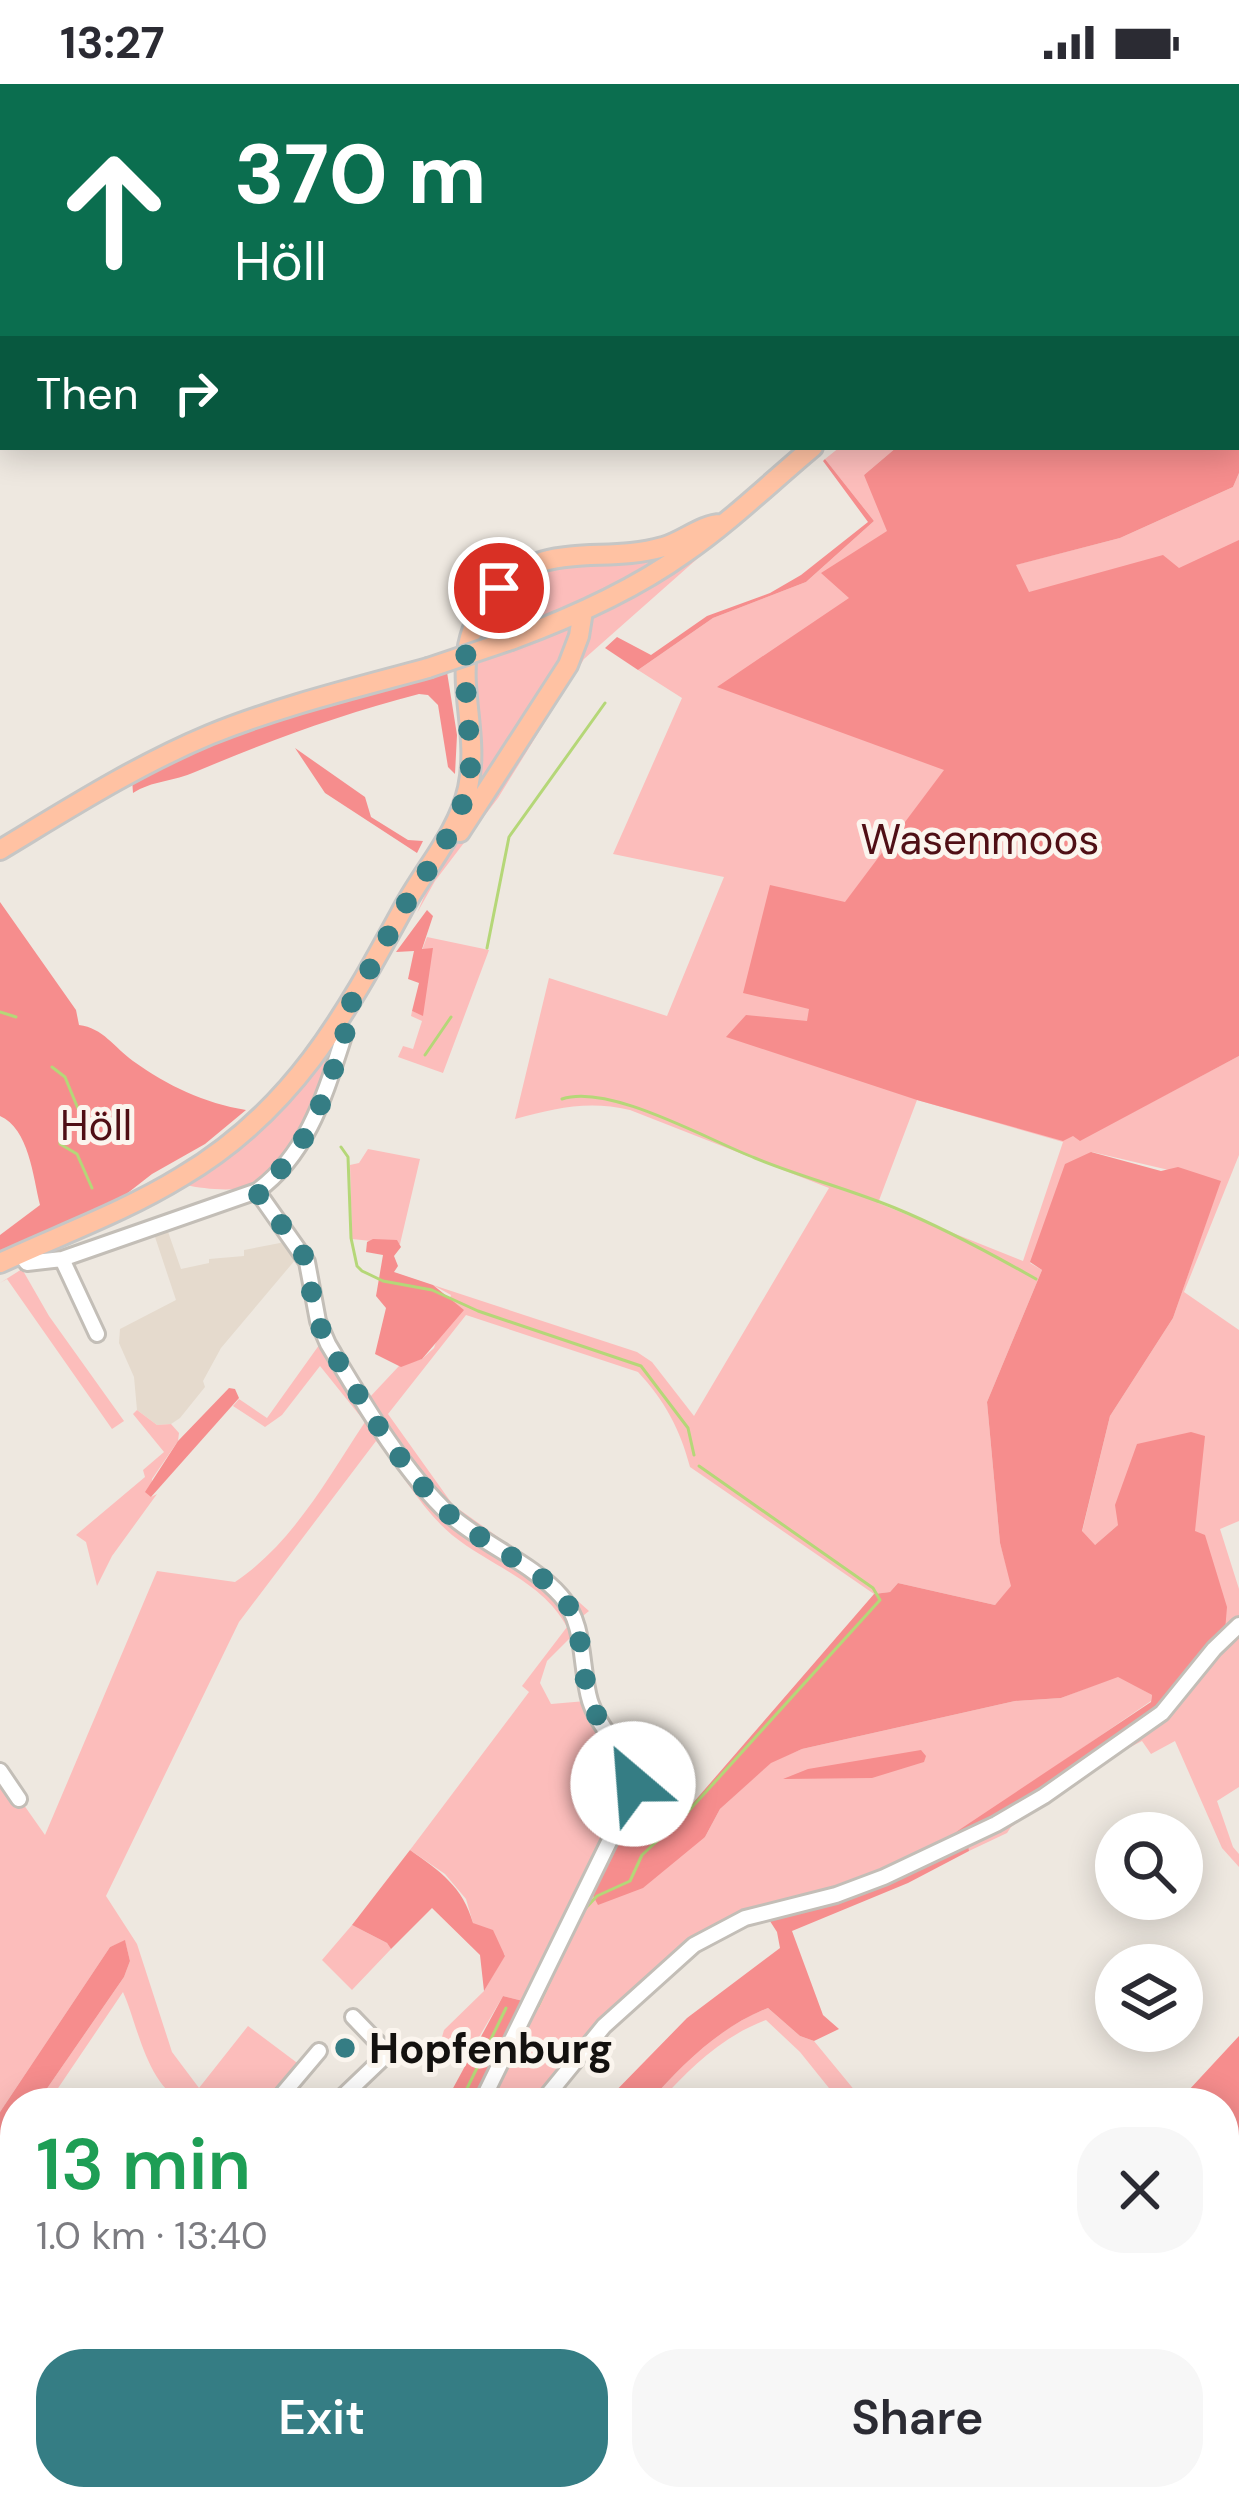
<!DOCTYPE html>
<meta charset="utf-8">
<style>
body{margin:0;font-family:"DM Sans",sans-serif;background:#f7f7f7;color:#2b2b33;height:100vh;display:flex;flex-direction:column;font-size:45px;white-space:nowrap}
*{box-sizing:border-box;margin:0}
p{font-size:39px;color:#7c7c81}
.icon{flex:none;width:66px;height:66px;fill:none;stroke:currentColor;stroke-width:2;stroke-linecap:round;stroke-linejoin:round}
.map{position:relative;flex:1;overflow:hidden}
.side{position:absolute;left:0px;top:2004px;width:1239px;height:423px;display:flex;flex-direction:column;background:#fff;border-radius:48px 48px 0 0;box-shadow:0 6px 30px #0003}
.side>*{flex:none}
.hud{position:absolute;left:0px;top:0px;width:1239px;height:366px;box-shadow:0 6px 30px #0003;background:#0b6e4f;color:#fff;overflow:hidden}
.controls{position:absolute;left:1095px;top:1728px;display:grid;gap:24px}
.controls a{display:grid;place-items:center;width:108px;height:108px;border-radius:50%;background:#fff;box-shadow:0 6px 30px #0003;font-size:60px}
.pin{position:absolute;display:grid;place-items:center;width:102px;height:102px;color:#fff;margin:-51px;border:6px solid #fff;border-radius:50%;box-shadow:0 3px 12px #0007}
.me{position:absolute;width:132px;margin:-66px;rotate:333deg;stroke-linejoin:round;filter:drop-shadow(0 0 9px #0008)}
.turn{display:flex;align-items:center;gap:42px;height:252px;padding:0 36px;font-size:54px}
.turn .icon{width:156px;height:156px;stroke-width:2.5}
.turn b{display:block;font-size:84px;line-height:102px}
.then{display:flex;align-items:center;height:114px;padding:0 36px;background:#0003;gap:24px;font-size:45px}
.round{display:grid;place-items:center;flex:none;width:126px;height:126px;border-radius:48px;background:#f7f7f7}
.head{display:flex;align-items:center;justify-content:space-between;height:204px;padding:0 36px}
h1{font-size:72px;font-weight:600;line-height:90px;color:#1e9e55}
.button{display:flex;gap:24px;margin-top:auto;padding:24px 36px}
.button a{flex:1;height:138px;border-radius:48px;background:#357d84;color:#fff;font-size:48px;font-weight:600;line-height:138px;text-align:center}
.button a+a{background:#f7f7f7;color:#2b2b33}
.status{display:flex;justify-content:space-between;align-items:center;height:84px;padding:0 60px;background:#fff;direction:ltr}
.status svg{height:33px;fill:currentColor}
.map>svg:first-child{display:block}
.built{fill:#e5dacd}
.green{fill:#fcbdbb;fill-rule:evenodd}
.forest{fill:#f68d8d}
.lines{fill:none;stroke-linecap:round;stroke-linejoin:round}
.stream{stroke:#b5d778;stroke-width:3}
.minor-casing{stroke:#c3beb7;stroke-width:20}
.major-casing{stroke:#c6c6c5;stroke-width:24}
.minor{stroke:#fff;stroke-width:14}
.major{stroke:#ffc2a3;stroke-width:18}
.major-bridge-casing{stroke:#c6c6c5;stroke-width:24;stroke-linecap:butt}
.major-bridge{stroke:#ffc2a3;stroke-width:18}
.route{stroke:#357d84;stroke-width:21;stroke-dasharray:0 37.8}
.poi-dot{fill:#357d84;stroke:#fbf5ee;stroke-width:4.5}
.labels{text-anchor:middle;stroke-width:10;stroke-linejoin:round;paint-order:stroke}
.park-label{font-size:42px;fill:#4f0f15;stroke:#fbf5ee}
.poi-label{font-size:42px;font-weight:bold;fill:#13110f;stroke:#fbf5ee;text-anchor:start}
</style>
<div class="status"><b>13:27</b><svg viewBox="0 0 49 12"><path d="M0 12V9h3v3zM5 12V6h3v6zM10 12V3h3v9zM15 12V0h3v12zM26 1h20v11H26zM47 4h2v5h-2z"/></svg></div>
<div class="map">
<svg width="1239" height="2425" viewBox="0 0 1239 2425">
<rect width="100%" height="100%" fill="#eee8e0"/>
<!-- built -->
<path class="built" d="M166,1142l15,43 28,-6v-4l35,-3v-6l36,-7 9,-7 12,17 -80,95 -18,33 2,6 -25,31 -9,6 -14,1 -20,-15 -3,-33 -15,-34 1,-14 56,-29 -23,-69z"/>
<!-- green -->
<path class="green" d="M840,363h57l-33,28 158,104 -7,-14 105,-27 113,-51 6,-14v575l-165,88 6,4 159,-84v99l-55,137 55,38v191l-19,8 19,60v30l-14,12 -107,-106 -24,21 -12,-14 28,-116 63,-98 47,-136 -128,-30 -62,111 12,7 -55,132 13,141 12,43 -17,19 -97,-22 -8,9 -16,2 -184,-127c-10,-38 -25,-66 -52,-95l-172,-57 -78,99 65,91 83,59 53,47 -10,8c-23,-47 -82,-67 -120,-101 -37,-35 -63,-77 -90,-120l30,-32 23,-7 12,-11 17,-53 -18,-10 204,67 15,10 42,54 135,-228 -199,-78c-42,-10 -74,-2 -115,9l34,-141 118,38 57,-139 -111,-23 69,-156 -44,-28 75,-52 93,-36 68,-61 -49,-62zM917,1016l146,42 -40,119 -145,-58z
M775,406l-191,169 -86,139 -63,83 -18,32 16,-37 61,-85 97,-176z
M682,461c-64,46 -135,72 -209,99l30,-53 53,-31z
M578,536l-4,21 -102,166 -2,-140z
M427,853l62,13 -46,123 -45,-16 5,-11 10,3 9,-28 -11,-5 1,-5 10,4 10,-65h-10z
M337,957c-14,40 -39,132 -85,145 -19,6 -47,3 -67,-1l79,-57z
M368,1065l52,10 -20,85 -48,-5 -2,-74 9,-2z
M22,1185l27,47 75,105 -12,8 -105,-150 -7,4z
M322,1257l97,147 140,112 15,34 -27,27 -7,22 11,21 35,-3 32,52 11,35 -102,214 -24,-6 -35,60 -26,-19 2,-7 40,-39 21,-36 -32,-32 -7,-24 -21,-25 -35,-24 119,-158 -7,-6 45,-59c-25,-46 -75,-60 -115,-92 -32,-27 -50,-63 -76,-94l-137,181 -133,274 31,48 35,108 27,36 49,-62 56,42 -29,35c-26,0 -61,6 -86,0 -41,-10 -51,-78 -66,-111l-75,111h-11l87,-126 6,-16 -5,-20 -15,6 -110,165v-341l45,64 112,-264 78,11c58,-39 92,-103 130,-160l-45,-56 -38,49 -17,12 -32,-21 6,-7 28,19z
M137,1326l20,15 14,-1 8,9 -1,8 -26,38 -1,18 6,-3 -45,62 -15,30 -11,-44 -10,-7 69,-58 -2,-7 21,-18 -31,-38z
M1239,1546v157l-22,14 16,46 6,7v13l-17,-19 -47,-107 -24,13 -9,-13 -27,14 -104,72 -4,6 -38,18 -1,-8 78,-44z
M1118,1592l34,19 -1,6 -233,160 -221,77 -160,165h-52l105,-213 115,-53 15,-28 51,-47 31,-13 213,-48 46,-3z
M352,1841l35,18 4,6 -39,41 -30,-30z
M768,1924l32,28 14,5 51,62h-24l-41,-51 -34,-32c-45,17 -76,48 -108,83h-10c34,-38 72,-77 120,-95z"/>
<!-- forest -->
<path class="forest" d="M1236,193h3v196l-6,14 -113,51 -104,27 13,27 134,-37 16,13 60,-28v516l-159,85 -7,-5 -10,5 -146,-41 -191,-63 20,-22 61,6 2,-12 -66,-16 27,-108 75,17 99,-132 -227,-83 132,-89 -28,-25 66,-42 -23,-56 33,-28h339z
M825,375l49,62 -68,61 -93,36 -75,52 -33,-22 12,-11 34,18 56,-39 63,-23 31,-18 67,-53 -45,-61z
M447,588l10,63 -2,39 -7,-7 -10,-62 -10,-10 -9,-1c-78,20 -150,47 -224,78 -20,9 -44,9 -62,21l-1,-14 97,-44 69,-24z
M295,664l70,49 6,20 37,23 15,1 -6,12 -92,-60z
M0,818l76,108 3,15c24,3 35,22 54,36 35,25 71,42 113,49l-41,34 -53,30 -50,39 -102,44v-22l40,-30c-7,-29 -11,-76 -40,-89z
M427,826l6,6 -11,33 11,-1 -10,68 -11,-5 7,-28 -11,-4 6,-28 -18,1z
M1091,1068l70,19 17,-4 43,14 -48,137 -63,98 -28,115 13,14 23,-20 -3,-20 22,-61 54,-12 14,4 -10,95 10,4 22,72 -2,24 -59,71 -108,79 -110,65 -1,-6 12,-10 192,-128 1,-7 -34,-18 -57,21 -46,3 -213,48 -31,14 -51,46 -15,28 -62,51 -45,17 -8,-15 48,-96 -8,-35 56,52 188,-217 16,-2 8,-9 97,22 16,-19 -11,-43 -13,-141 55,-132 -12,-8 35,-98z
M373,1155l24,1 4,7 -7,9 4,10 -4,6 39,13 31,25 -42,49 -21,8 -26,-13 11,-46 -10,-12 7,-41 -17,-3 1,-10z
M229,1304l6,1 4,9 -88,99 -6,-5 33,-51z
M921,1666l5,6 -2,6 -52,16 -89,1 25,-10z
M968,1759l1,8 -61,32 -116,48 31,84 16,14 -25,12 -14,-5 -32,-28c-49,19 -86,57 -120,95h-44l83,-85 93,-70 -3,-16 -11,-17z
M410,1766c30,21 53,37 63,73l20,7 12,26 -21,35 -4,-36 -48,-47 -41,41 -4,-6 -35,-18z
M125,1856l5,21 -6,16 -87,126h-22v72l-15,24v-87l110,-165z
M503,1912l24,6 -49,101h-33z
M1239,1952v389l-15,-5v-287l6,-8 -6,-5v-17h-21l-15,-12z"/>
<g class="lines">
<!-- stream -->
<path class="stream" d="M487,864l22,-111 96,-134
M0,928l16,5
M425,971l26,-38
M52,983l13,10 16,39
M562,1015c47,-16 146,41 193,59 46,19 94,31 140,50 49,20 95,45 141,71
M60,1050v10l17,10 15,34
M341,1063l7,10 3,81 6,28 5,5 21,10 49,9 46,21 163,55 47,62 6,27
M582,1828l15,-16 33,-15 12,-26 42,-39 196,-216 -7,-12 -174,-122
M538,1922l35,-75
M460,2019l46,-95"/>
<!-- minor casing -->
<g class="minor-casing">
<path id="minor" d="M137,0l2,3
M257,1107l50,71 11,59 10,23c33,55 75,128 122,171 34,30 82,48 111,81 25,28 19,72 29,105 11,35 50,59 40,98l-149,304
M20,1170l7,9 35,-4 195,-68c51,-37 68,-97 87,-155l-6,-10
M62,1175l35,75
M0,1687l19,28
M275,2019l44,-52
M336,2019l45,-43 -1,-15 -27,-28
M541,2019l63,-77 90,-81 51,-27 91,-23 48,-18 112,-53 48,-28 118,-83 52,-64 25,-24
M1224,2339l15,5
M0,2396l15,-19
M402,2412l13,13
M80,2425l6,-13
M362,2425l7,-13
M1015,2425l21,-13"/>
</g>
<!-- major casing -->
<g class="major-casing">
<path id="major" d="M1171,3l2,-3
M511,556c60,-22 121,-49 174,-87 45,-31 86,-71 128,-106
M460,748l108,-167 11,-29 4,-25
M0,766c68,-41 135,-84 209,-115 71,-29 146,-47 219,-67
M0,1179c60,-28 124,-51 181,-86 112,-66 163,-160 223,-270 21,-39 54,-74 64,-119 15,-70 -28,-129 25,-194 47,-56 109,-29 170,-47 19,-5 39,-23 58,-23"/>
</g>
<!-- minor -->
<use href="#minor" class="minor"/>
<!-- major -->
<use href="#major" class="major"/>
<!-- major-bridge casing -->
<g class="major-bridge-casing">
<path id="major-bridge" d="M428,584l83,-28"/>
</g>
<!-- major-bridge -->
<use href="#major-bridge" class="major-bridge"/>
</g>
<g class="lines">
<!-- route -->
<path class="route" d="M499,504l-26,40 -9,34 7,102 -6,34 -22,49 -38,58 -67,122 7,6c-18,59 -36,120 -89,158l47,62 15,69 10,22c33,56 75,128 123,172 30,26 99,58 117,89 17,30 12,67 23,98 11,29 38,50 42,81"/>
</g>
<!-- markers -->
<circle class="poi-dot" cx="345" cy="1964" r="12"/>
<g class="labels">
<!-- park labels -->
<g class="park-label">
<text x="980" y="770">Wasenmoos</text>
<text x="96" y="1056">Höll</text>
</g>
<!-- poi labels -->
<g class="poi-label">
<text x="369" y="1979">Hopfenburg</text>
</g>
</g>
</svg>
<div class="controls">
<a><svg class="icon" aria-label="search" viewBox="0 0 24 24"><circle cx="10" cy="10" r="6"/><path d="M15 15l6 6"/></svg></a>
<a><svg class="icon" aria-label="layers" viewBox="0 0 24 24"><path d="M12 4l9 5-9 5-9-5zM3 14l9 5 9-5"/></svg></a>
</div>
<div class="pin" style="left:499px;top:504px;background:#d93025"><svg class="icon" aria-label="arrive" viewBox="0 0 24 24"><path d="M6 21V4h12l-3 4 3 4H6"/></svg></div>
<svg class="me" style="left:633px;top:1700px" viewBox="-20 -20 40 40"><circle r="19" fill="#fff"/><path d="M0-13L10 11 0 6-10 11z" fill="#357d84"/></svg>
<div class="hud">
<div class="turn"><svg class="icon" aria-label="ahead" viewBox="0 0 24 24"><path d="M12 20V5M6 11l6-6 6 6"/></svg><div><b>370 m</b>Höll</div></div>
<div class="then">Then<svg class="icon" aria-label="right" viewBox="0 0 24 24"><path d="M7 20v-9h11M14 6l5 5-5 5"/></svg></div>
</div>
<section class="side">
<div class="head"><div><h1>13 min</h1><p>1.0 km · 13:40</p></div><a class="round"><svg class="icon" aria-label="close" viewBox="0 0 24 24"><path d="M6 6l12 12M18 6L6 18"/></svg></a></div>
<div class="button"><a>Exit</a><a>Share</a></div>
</section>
</div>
